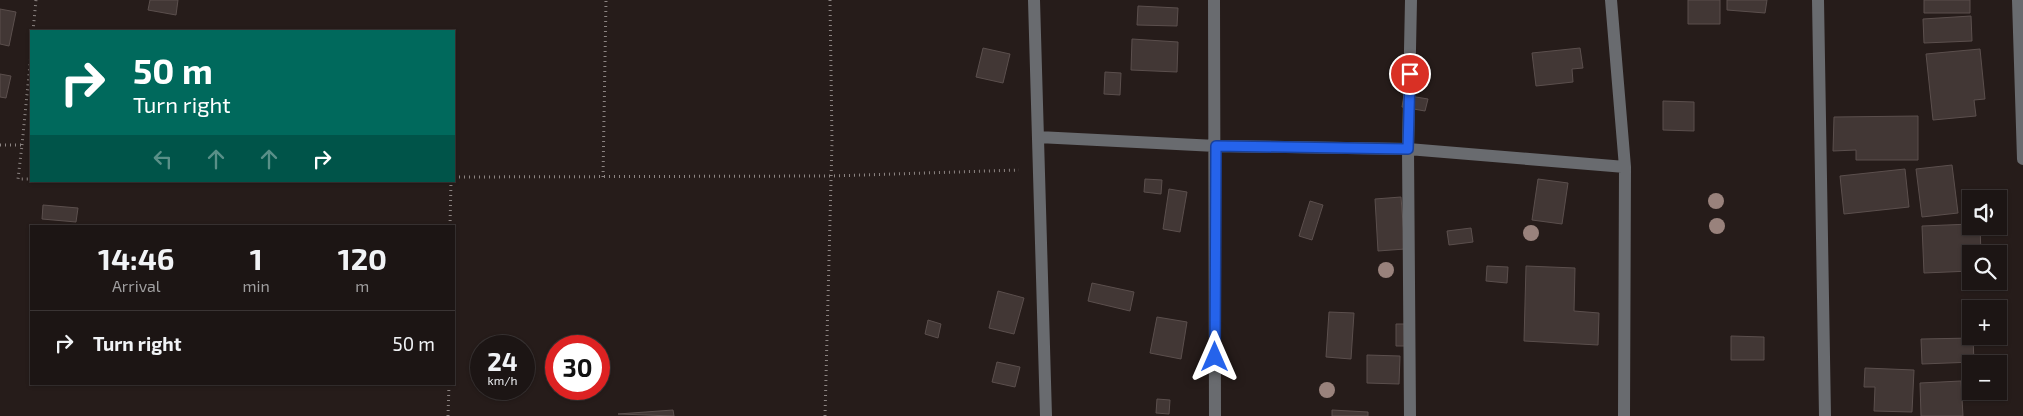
<!DOCTYPE html>
<meta charset="utf-8">
<style>
body{margin:0;font-family:"Exo 2",sans-serif;background:#292222;color:#f1f3f6;height:100vh;display:flex;flex-direction:column;font-size:19px;white-space:nowrap}
*{box-sizing:border-box;margin:0}
p{font-size:16px;color:#a09fa0}
.icon{flex:none;width:28px;height:28px;fill:none;stroke:currentColor;stroke-width:2;stroke-linecap:round;stroke-linejoin:round}
.map{position:relative;flex:1;overflow:hidden}
.sheet{position:absolute;left:30px;top:225px;width:425px;height:160px;display:flex;flex-direction:column;background:#1c1514;border-radius:0px;box-shadow:0 1px 4px #0004,0 0 0 1px #3a3434}
.sheet>*{flex:none}
.hud{position:absolute;left:30px;top:30px;width:425px;height:152px;border-radius:0px;box-shadow:0 1px 4px #0004,0 0 0 1px #3a3434;background:#00695c;color:#fff;overflow:hidden}
.buttons{position:absolute;left:1962px;top:190px;display:grid;gap:10px}
.buttons a{display:grid;place-items:center;width:45px;height:45px;border-radius:0px;background:#1c1514;box-shadow:0 1px 4px #0004,0 0 0 1px #3a3434;font-size:25px}
.speed{position:absolute;left:470px;top:335px;display:flex;gap:10px;font-size:25px;font-weight:700;text-align:center}
.speed>*{display:grid;place-content:center;width:65px;height:65px;border-radius:50%;background:#1c1514;box-shadow:0 1px 4px #0004,0 0 0 1px #3a3434;line-height:1}
.speed small{font-size:12px;font-weight:400}
.speed .limit{border:8px solid #d22;background:#fff;color:#111}
.pin{position:absolute;display:grid;place-items:center;width:42px;height:42px;color:#fff;margin:-21px;border:2px solid #fff;border-radius:50%;box-shadow:0 1px 5px #0007}
.me{position:absolute;width:55px;margin:-28px;rotate:0deg;stroke-linejoin:round;filter:drop-shadow(0 0 4px #0008)}
.turn{display:flex;align-items:center;gap:18px;height:105px;padding:0 20px;font-size:22px}
.turn .icon{width:65px;height:65px;stroke-width:2.5}
.turn b{display:block;font-size:35px;line-height:42px}
.lanes{display:flex;align-items:center;height:48px;padding:0 20px;background:#0003;justify-content:center;gap:25px;direction:ltr}
.lanes .off{opacity:.35}
.eta{display:flex;justify-content:space-evenly;align-items:center;height:85px;text-align:center}
.eta b{font-size:30px;font-weight:700;line-height:35px}
ul{padding:0;list-style:none}
li{display:flex;align-items:center;gap:15px;height:65px;padding:0 20px;border-top:1px solid #3a3434}
li div{flex:1}
li b{display:block;font-size:19px}
li em{font-style:normal}
.map>svg:first-child{display:block}
.building{fill:#423735;stroke:#5b4f4d}
.lines{fill:none;stroke-linecap:round;stroke-linejoin:round}
.path{stroke:#8c8482;stroke-width:3;stroke-dasharray:1 4;stroke-linecap:butt}
.street{stroke:#696b6f;stroke-width:12}
.tree{fill:#99827c}
.route-casing{stroke:#184099;stroke-width:12}
.route{stroke:#2563eb;stroke-width:9}
</style>
<div class="map">
<svg width="2023" height="416" viewBox="0 0 2023 416">
<rect width="100%" height="100%" fill="#261c1a"/>
<!-- building -->
<path class="building" d="M150,0h28l-2,15 -28,-5z
M1688,0h32v24h-32z
M1727,0h40l-2,13 -38,-3z
M1924,0h46v13h-46z
M1138,6l40,2 -1,18 -40,-1z
M0,9l16,3 -7,34 -9,-2z
M1971,16l1,25 -48,2 -1,-24z
M1132,39l46,3 -1,30 -46,-2z
M983,48l27,6 -7,29 -27,-6z
M1580,48l3,20 -11,1 1,13 -37,4 -4,-33z
M1980,49l5,50 -11,1 2,16 -43,4 -7,-66z
M1105,72l16,1 -1,22 -16,-1z
M0,74l11,2 -5,22 -6,-1z
M1404,95l24,4 -3,12 -23,-4z
M1663,101l31,1v29l-31,-1z
M1918,116v44h-62v-10l-23,1 1,-34z
M1952,165l6,48 -36,4 -6,-48z
M1905,169l4,38 -65,7 -4,-38z
M1145,179l17,1 -1,14 -17,-2z
M1538,179l30,4 -6,41 -30,-4z
M1169,189l18,3 -7,40 -17,-3z
M1401,197l4,52 -27,2 -3,-52z
M1310,201l13,4 -11,35 -13,-4z
M43,205l35,3 -2,14 -34,-3z
M1971,224v2h9l1,28h-10v17l-47,2 -2,-47z
M1471,228l2,14 -24,3 -2,-14z
M1487,266l21,1 -1,16 -21,-2z
M1526,266l49,2 -1,43 25,2 -1,32 -74,-4z
M1092,283l42,9 -4,19 -42,-10z
M998,291l26,7 -10,36 -25,-6z
M1329,312l25,1 -3,46 -25,-2z
M1157,317l30,5 -6,37 -31,-6z
M928,320l13,4 -3,14 -13,-4z
M1396,324h17v22h-17z
M1731,336l33,1v23h-33z
M1973,338l1,24 -52,2 -1,-25z
M1367,355l33,1 -1,28 -32,-1z
M997,362l23,5 -5,20 -23,-5z
M1865,368l49,2 -2,42 -38,-1 1,-24h-11z
M1961,381l2,35h-42l-1,-33z
M1157,399l13,1 -1,14 -13,-1z
M673,410l1,6 -56,-2z
M1332,410l36,2v4h-36z"/>
<g class="lines">
<!-- path -->
<path class="path" d="M33,31l3,-31
M0,145h22l-4,34h13
M22,145l9,-91
M454,177l377,-1 188,-6
M603,177l3,-177
M450,226l1,-45
M448,416l1,-32
M825,416l7,-274 -2,-142"/>
<!-- street -->
<path class="street" d="M1034,0l12,416
M1214,0l1,416
M1611,0l14,167 -1,249
M1818,0l7,416
M2018,0l5,159
M1038,137l178,9 192,3 217,18
M1410,416l-2,-267 3,-149"/>
</g>
<!-- trees -->
<g class="tree">
<circle cx="1716" cy="201" r="8"/>
<circle cx="1717" cy="226" r="8"/>
<circle cx="1531" cy="233" r="8"/>
<circle cx="1386" cy="270" r="8"/>
<circle cx="1327" cy="390" r="8"/>
</g>
<g class="lines">
<!-- route casing -->
<g class="route-casing">
<path id="route" d="M1215,357l1,-211 192,3 2,-75"/>
</g>
<!-- route -->
<use href="#route" class="route"/>
</g>
</svg>
<div class="buttons">
<a><svg class="icon" aria-label="sound" viewBox="0 0 24 24"><path d="M4 9h4l5-4v14l-5-4H4zM17 9q2 3 0 6"/></svg></a>
<a><svg class="icon" aria-label="search" viewBox="0 0 24 24"><circle cx="10" cy="10" r="6"/><path d="M15 15l6 6"/></svg></a>
<a>+</a>
<a>−</a>
</div>
<div class="speed"><div>24<small>km/h</small></div><div class="limit">30</div></div>
<div class="pin" style="left:1410px;top:74px;background:#d93025"><svg class="icon" aria-label="arrive" viewBox="0 0 24 24"><path d="M6 21V4h12l-3 4 3 4H6"/></svg></div>
<svg class="me" style="left:1215px;top:357px" viewBox="-20 -20 40 40"><path d="M0-17L14 15 0 8-14 15z" fill="#2563eb" stroke="#fff" stroke-width="4"/></svg>
<div class="hud">
<div class="turn"><svg class="icon" aria-label="right" viewBox="0 0 24 24"><path d="M7 20v-9h11M14 6l5 5-5 5"/></svg><div><b>50 m</b>Turn right</div></div>
<div class="lanes"><svg class="icon off" aria-label="left" viewBox="0 0 24 24"><path d="M17 20v-9H6M10 6l-5 5 5 5"/></svg><svg class="icon off" aria-label="ahead" viewBox="0 0 24 24"><path d="M12 20V5M6 11l6-6 6 6"/></svg><svg class="icon off" aria-label="ahead" viewBox="0 0 24 24"><path d="M12 20V5M6 11l6-6 6 6"/></svg><svg class="icon" aria-label="right" viewBox="0 0 24 24"><path d="M7 20v-9h11M14 6l5 5-5 5"/></svg></div>
</div>
<section class="sheet">
<div class="eta">
<div><b>14:46</b><p>Arrival</p></div>
<div><b>1</b><p>min</p></div>
<div><b>120</b><p>m</p></div>
</div>
<ul>
<li><svg class="icon" aria-label="right" viewBox="0 0 24 24"><path d="M7 20v-9h11M14 6l5 5-5 5"/></svg><div><b>Turn right</b></div><em>50 m</em></li>
</ul>
</section>
</div>
